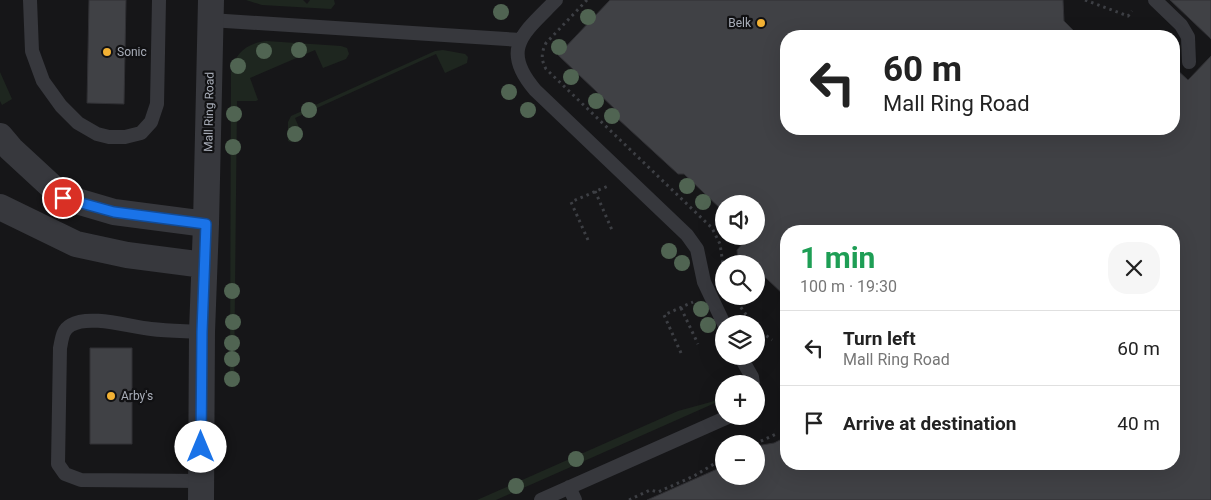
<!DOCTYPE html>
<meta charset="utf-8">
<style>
body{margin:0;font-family:Roboto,sans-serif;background:#f6f6f6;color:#222;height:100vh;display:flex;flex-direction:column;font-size:19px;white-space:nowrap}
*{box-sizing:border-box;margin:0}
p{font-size:16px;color:#767676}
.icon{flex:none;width:28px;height:28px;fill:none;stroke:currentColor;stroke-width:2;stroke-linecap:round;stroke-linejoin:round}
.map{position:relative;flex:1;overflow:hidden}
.panel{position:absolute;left:780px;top:225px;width:400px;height:245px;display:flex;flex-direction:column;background:#fff;border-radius:20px;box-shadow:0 5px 20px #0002}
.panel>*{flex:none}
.guide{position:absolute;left:780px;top:30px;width:400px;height:105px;border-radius:20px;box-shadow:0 5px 20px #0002;background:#fff;color:#222;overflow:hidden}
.controls{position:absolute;left:715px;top:195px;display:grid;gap:10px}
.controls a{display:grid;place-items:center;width:50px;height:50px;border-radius:50%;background:#fff;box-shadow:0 5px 20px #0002;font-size:25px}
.pin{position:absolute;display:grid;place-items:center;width:42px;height:42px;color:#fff;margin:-21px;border:2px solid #fff;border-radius:50%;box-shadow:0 1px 5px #0007}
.me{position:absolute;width:55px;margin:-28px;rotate:0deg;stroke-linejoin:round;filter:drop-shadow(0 0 4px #0008)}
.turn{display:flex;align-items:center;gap:18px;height:105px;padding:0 20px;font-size:22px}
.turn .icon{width:65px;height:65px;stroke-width:2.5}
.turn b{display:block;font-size:35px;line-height:42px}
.round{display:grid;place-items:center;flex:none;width:52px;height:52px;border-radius:20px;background:#f6f6f6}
.head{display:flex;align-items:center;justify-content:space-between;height:85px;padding:0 20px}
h1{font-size:30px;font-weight:700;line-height:38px;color:#1e9e55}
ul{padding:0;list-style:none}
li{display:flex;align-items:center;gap:15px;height:75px;padding:0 20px;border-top:1px solid #e0e0e0}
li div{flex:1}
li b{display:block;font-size:19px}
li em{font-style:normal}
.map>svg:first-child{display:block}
.green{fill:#1e261f}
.building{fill:#404145;stroke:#303034}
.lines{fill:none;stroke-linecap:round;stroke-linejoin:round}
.path{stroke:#3d3f44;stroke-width:3;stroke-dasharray:2.5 4;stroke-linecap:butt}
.lane{stroke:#37383d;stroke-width:14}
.street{stroke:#37383d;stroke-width:26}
.tree{fill:#506452}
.route-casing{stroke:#114b97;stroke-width:12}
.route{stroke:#1a73e8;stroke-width:9}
.poi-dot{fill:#f2b134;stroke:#111113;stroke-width:2}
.labels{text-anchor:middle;stroke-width:4.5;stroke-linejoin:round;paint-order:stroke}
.poi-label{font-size:12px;fill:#a8adb8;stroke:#111113;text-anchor:start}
.street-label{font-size:12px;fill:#a8adb8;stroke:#111113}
</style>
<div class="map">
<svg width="1211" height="500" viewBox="0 0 1211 500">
<rect width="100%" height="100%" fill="#161618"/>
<!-- green -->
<path class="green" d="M246,0h57l4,4 3,-4h24l1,4 -4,5 -69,-4z
M266,41l75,5 6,2 2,6 -3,5 -23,9 -8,-18 -65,28 8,22 -2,1h-19l-3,284 -4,-1 1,-311c3,-19 16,-30 35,-32z
M443,50l22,4 3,3 -1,6 -22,10 -9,-19 -141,64 8,19 -12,5 -3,-1v-19l3,-6 144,-65z
M0,72l12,27 -10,6 -2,-4z
M724,396v3l-228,101h-19l201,-89 33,-9z"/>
<!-- building -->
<path class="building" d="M89,0h37l-2,104 -37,-1z
M610,0h453l1,21 15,15h-293v93h388v-62l14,13 23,-24v444h-564l77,-34v10h32v-30l18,-3 12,-6v27h388v-233h-388v66l-20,-19 -10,1v-15h-18l-1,-14 12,-14h7v-32h-32v8l-40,-38h-6l-61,-56 1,-6 -60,-57z
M1170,0h41v39z
M90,348h42v96h-42z"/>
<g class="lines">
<!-- path -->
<path class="path" d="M587,0l-41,43c-5,10 -5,17 0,26l166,159 8,16 4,27
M1085,0l43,16 4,-5
M595,191l17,39
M588,240l-17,-38 37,-16
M737,302l16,22
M681,308l17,36
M756,328l16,12
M681,353l-17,-38 29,-13
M755,444l21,-10
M629,500l21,-10 8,2 36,-16 30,-18"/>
<!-- lane -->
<path class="lane" d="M30,0l2,51 11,30 18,25 17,17 19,11 12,3h16l16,-4 10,-11 6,-18 2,-104
M556,0c-31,32 -57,48 -21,90l152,145 10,14 7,33 20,42
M1155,0l26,25 7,12 1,25
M210,20l311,20
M740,356l12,21 1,7
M201,481l-120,-1 -16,-6 -7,-10 2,-116c2,-9 2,-18 11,-23 19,-11 59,2 80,4 17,2 34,2 51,3
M569,487l6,13
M541,500l189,-84"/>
<!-- street -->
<path class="street" d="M0,136l11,13 52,48 51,15 92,12
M0,207l76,37 51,11 77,10
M201,500l1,-168 4,-108 5,-224"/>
</g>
<!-- trees -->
<g class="tree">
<circle cx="501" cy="12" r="8"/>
<circle cx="588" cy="17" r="8"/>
<circle cx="559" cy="47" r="8"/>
<circle cx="299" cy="50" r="8"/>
<circle cx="264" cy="51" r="8"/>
<circle cx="238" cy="66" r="8"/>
<circle cx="571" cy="77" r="8"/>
<circle cx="509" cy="92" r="8"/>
<circle cx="596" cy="101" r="8"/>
<circle cx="309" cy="110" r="8"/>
<circle cx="528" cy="110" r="8"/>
<circle cx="234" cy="114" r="8"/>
<circle cx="612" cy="116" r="8"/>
<circle cx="295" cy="134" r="8"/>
<circle cx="233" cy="147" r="8"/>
<circle cx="687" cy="186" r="8"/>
<circle cx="703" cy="202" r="8"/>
<circle cx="669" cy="251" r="8"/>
<circle cx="682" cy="263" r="8"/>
<circle cx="232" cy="291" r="8"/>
<circle cx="701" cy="309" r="8"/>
<circle cx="233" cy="322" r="8"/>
<circle cx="708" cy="325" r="8"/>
<circle cx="232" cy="343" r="8"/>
<circle cx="232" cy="359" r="8"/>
<circle cx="232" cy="379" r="8"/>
<circle cx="576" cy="459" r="8"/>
<circle cx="516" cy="486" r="8"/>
</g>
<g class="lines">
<!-- route casing -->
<g class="route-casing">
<path id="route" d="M63,198l51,14 92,12 -4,108 -1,115"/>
</g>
<!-- route -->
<use href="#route" class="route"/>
</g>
<!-- markers -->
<g class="poi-dot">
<circle cx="761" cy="23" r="5"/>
<circle cx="107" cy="52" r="5"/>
<circle cx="111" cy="396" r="5"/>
</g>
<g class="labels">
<!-- poi labels -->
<g class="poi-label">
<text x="751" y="27" text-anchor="end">Belk</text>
<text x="117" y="56">Sonic</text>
<text x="121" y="400">Arby's</text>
</g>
<!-- street labels -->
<g class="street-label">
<text transform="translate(209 112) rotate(-89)" y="4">Mall Ring Road</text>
</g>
</g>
</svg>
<div class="controls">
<a><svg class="icon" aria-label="sound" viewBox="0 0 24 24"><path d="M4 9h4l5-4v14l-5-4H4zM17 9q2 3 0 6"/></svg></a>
<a><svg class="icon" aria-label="search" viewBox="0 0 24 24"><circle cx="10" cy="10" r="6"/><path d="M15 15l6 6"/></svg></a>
<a><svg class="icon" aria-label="layers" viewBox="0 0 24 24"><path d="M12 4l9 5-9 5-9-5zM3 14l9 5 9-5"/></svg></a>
<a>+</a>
<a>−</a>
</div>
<div class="pin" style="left:63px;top:198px;background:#d93025"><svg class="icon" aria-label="arrive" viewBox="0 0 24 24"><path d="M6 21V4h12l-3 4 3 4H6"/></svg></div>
<svg class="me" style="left:201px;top:447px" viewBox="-20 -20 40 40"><circle r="19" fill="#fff"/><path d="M0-13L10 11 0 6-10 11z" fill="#1a73e8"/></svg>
<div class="guide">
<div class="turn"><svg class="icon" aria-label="left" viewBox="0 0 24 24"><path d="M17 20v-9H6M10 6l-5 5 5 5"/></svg><div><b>60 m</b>Mall Ring Road</div></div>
</div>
<section class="panel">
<div class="head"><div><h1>1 min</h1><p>100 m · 19:30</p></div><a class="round"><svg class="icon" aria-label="close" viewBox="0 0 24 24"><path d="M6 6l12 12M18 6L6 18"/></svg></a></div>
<ul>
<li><svg class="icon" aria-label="left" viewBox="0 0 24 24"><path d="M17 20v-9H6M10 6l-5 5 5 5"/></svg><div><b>Turn left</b><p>Mall Ring Road</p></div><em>60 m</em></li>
<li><svg class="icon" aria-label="arrive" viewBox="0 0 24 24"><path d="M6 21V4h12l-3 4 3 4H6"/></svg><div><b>Arrive at destination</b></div><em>40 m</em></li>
</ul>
</section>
</div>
